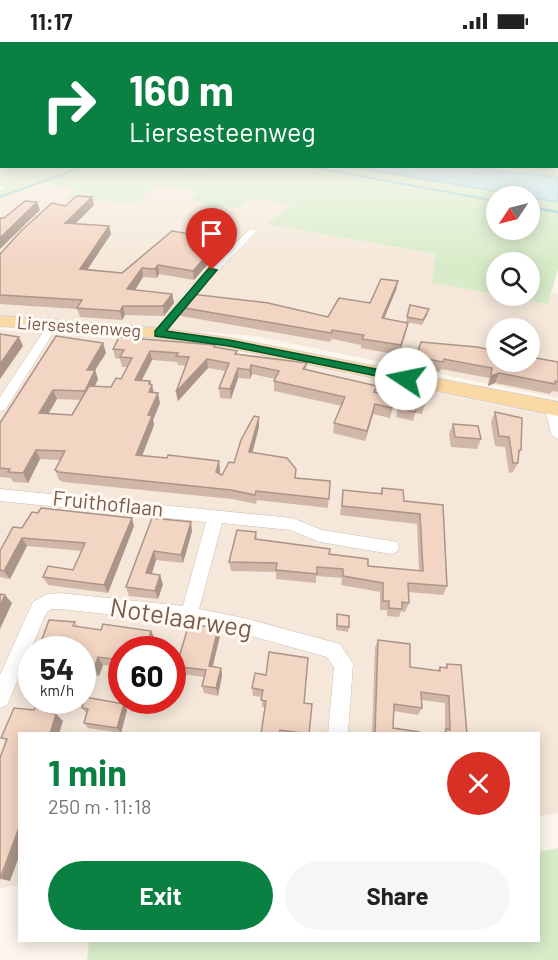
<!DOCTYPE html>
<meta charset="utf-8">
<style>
body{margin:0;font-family:Barlow,sans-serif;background:#f6f6f6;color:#222;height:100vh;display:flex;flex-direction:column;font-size:22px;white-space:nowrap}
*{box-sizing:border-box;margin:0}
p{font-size:20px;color:#767676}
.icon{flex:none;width:33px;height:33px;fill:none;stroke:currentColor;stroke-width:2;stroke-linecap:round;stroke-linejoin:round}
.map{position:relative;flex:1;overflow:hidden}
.panel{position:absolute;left:18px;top:690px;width:522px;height:210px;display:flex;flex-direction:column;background:#fff;border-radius:0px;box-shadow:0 3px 15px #0003}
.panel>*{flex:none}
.banner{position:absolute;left:0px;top:0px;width:558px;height:126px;box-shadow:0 3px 15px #0003;background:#0b8043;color:#fff;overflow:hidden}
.needle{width:39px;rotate:235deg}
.controls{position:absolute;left:486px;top:144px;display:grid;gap:12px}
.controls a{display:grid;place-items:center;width:54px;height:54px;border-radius:50%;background:#fff;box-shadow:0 3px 15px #0003;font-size:30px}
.speed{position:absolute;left:18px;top:594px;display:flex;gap:12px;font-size:30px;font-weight:700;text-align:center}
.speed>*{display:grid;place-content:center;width:78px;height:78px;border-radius:50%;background:#fff;box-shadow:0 3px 15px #0003;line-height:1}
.speed small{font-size:15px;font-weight:400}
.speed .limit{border:9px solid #d22;background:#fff;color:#111}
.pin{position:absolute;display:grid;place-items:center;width:51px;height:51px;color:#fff;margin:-62px -26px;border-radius:50% 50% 50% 0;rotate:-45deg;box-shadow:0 0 6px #0007}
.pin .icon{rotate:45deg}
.me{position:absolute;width:66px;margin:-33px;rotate:281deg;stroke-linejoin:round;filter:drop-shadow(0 0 4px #0008)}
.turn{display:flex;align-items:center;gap:21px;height:126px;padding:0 30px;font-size:27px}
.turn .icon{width:78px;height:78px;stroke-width:2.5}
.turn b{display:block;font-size:42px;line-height:51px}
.round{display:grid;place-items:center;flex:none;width:63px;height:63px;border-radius:32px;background:#f6f6f6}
.summary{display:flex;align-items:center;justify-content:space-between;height:102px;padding:0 30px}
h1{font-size:36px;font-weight:700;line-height:45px;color:#0b8043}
.primary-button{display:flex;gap:12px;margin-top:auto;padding:12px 30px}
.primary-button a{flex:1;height:69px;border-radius:36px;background:#0b8043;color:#fff;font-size:24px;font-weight:700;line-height:69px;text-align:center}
.primary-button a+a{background:#f6f6f6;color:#222}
.status{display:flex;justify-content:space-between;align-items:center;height:42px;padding:0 30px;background:#fff;direction:ltr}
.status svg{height:16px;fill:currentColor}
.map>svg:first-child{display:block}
.residential{fill:#f5e8da;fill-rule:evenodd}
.green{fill:#d8ecc9}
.water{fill:#bfe3e8;stroke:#a5d3da;stroke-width:1.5}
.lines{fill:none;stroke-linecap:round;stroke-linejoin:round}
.stream-far1{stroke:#a5d3da;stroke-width:2}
.stream{stroke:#a5d3da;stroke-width:3}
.street-casing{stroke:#d1beb0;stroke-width:1}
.primary-casing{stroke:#dad1cd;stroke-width:2}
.street{fill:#fff;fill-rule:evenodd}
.primary{fill:#fbd9a5;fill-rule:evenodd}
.wall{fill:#d1b7a8;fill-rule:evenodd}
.shaded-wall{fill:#aa9588}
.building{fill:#f3d5c3;stroke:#aa9588;stroke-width:1.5}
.route{fill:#0b8043;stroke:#07532c;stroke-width:1.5}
.labels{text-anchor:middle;stroke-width:6;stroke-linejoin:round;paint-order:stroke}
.far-street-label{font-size:18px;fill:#7a5c4d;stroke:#fffaf3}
.street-label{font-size:21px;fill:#7a5c4d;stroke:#fffaf3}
.near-street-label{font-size:26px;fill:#7a5c4d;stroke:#fffaf3}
</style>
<div class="status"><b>11:17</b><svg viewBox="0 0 49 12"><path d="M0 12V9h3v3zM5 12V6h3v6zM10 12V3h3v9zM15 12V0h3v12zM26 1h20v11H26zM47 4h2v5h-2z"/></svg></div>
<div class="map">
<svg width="558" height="918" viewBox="0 0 558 918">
<rect width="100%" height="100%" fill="#fdf6ec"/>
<!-- residential -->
<path class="residential" d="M34,141l42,5 -11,11 91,-14 42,9 -7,5 45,10 16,-12 40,9 -24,18 168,30 -3,29 115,21 4,-11 6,1v104l-303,-62 -255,-20v-119l29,-8zM496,286h34v34h-34z
M0,288l187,14 111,20 260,54v395l-19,3 -1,-82h-518l-1,151 -19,3zM32,608h50v50h-50zM122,608h50v50h-50z"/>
<!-- green -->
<path class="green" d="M0,113l2,11h170l29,6 13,-6 140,1 174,29h-32v34h34v-33l28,5v67l-10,35 -46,-8h28v-34h-34v32l-64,-11 4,-29 -169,-30 24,-18 -39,-9 -16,12 -11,-3 -5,2 -29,-9 6,-6 -41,-8 -18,18 -73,-4 11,-11 -42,-5 -5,6 -29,8v-6l6,-4 -6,-1z
M557,113l1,22 -94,-10 92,-1z
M558,806v112h-471l2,-18 6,-2h443l1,-88z"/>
<!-- water -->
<path class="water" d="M464,125l94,10v25l-204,-35z"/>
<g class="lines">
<!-- stream-far1 -->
<path class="stream-far1" d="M306,124l190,35
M0,155l85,-31"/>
<!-- stream -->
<path class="stream" d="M530,165l28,5"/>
<!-- street casing -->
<g class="street-casing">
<path id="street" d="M250,187l7,2 -61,62 -33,42h-8v-4l33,-42z
M53,280l5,3 -53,85 -5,1v-14l49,-74z
M551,361l5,1 2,5v30l-7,-5 -6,-27z
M0,447l292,29 30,12 75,12 2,5 -2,5 -6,2 -71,-12 -30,-12 -68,-7 -23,86 49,10 92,25 13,20 -5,70h-20l6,-67 -7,-10 -79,-22 -59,-12 -129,-14h-9l-5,4 -39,92 -7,3v-33l33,-73 14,-8 13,-1 123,13 23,-84 -206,-21z"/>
</g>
<!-- primary casing -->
<g class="primary-casing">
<path id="primary" d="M0,274l159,12 70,10 329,64v14l-329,-68 -70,-10 -159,-12z"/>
</g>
<!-- street -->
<use href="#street" class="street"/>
<!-- primary -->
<use href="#primary" class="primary"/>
</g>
<!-- wall -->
<path class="wall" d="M94,163l-19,19 36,10 -23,35 34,4 79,-37h31l-38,44 -35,-6 -2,4 -14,-1 -8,13 37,4 2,9 -10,13 -39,-1 -3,5 -42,-3 -3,-8 -77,-5v-50l65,-48z
M398,239l-2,9 -12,29 24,4 -9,32 -38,-7v-3l-29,-6 -2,3 -149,-26 -2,-9 149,10 42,-14z
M410,263l18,9 -6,11 -16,-3z
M103,301l3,10 -11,17 3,9 -3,7 16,1 10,-8 6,-12h-5l-2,-8 -5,-1 -2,-9 102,-4v2l22,4v3l70,9 -1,7 69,22 21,4 -6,22 -17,-4 -8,27 -32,-8 1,-10 8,-17 -68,-15v-10l1,-2 -23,-5 -2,5 -12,-1 -7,21 -11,-1 -1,-10 6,-17 -17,-3 -30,33 -2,-9 10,-26 -8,-1 -1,-3 -25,-2 -10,20 8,1 4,12 6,10 -7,17 1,5 -12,31 77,5 1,10 -1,3 3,1 12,-12 25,-36 -7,26 44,16v9l34,3 -2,27 -71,-8 -1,4 -24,-5 -169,-17 -4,-2 -4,-10 5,-10 -20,-1 -12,24 -15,-1 -2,-4 -11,-1v-54zM57,357l23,1 -8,15 -24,-1z
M416,315l142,5v30l-6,-1 -2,3 -55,-11 -7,3 1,-8 -48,-9 -1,3 -26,-5z
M428,350l-6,22 -7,-1 -2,8 -17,-4 2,-9z
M495,370l26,38 -3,6v7l-5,9 -4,1 -4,-26 -10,-1 -4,-24z
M453,382l28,15 -4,10 -26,-2 -2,-13z
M382,446l22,13 39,4 4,81 -4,9 -35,-3 1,11 -4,9 -4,-1 -2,6 -12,-1v-6h-7v-18l-39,-7 1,-7 -26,-2v7l-40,-4v-7l-45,-1 -2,-9 27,-30 1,7 72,15 39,12 51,5 -2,-47 -77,-9 3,-25 37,3z
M152,476l40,13 -9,32 -27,-3 -4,14 11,10 -5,15 -29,-3 -3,-9z
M134,484l-26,67 -60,-8 -5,-8 30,-7 9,-19 -55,-5 -17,33 -10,-2v-26l22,-23z
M337,572l12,13 -1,5 -12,-2z
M75,580l3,5 77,12 -3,11h-30v26l-2,-3 1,-6 -18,-2 -4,11 -17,-3v-23z
M220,594l-7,30 8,2 1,7 -4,21 -14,-3 -2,-7 2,-9 -29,-4 -3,10v-29h8z
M378,598l32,27 27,4 3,-4h5l2,-3 20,70h-25l3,-4v-27l-23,-3v8l-4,7 -25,-4v17l26,6h-47l3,-87z
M255,631l49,30 5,31h-48l4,-27h-3v-10l-9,-1 -1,-8z
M124,662l3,6 -6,23 -33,-5 -4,-5 3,-9 -5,-6z"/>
<!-- shaded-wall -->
<path class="shaded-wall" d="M92,155l2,8 -26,26 -3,-8z
M37,160l3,8 -40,39v-11z
M109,184l2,8 -29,43 -2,-8z
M231,186l1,8 -38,44 -1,-9z
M158,223l1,9 -2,4 -2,-9z
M142,226l1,9 -13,21 -3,-9z
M398,239l-2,9 -16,38 2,-10z
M172,252l2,9 -10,13 -1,-10z
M123,264l2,9 -3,5 -2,-9z
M408,281l-2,9 -7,23 2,-10z
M19,295l4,9 -23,33v-15z
M103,301l3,10 -11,17 3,9 -10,22 -1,-31z
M150,309l2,9 -15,29 -2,-9z
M207,317l1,9 -30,33 -2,-9z
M251,323l1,9 -2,5v-9z
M238,326v10l-7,21 -1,-10z
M499,331l-4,10 -7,3 3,-10z
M150,339l2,5v-1l2,9 -5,-2v-8z
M53,348l4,9 -14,24 -4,-10z
M158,351l2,10 -7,17 1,5 -15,39 -3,-9 12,-40z
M375,362l-2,10 -8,27 2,-10z
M259,375v10l-9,35 -1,-10z
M36,408l4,9 -12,24 -5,-10z
M219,419l1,10 -3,11 -1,-10z
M132,476l2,8 -26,67 -4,-8z
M191,480l1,9 -9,32 -2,-8z
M22,496l5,8 -17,33 -6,-8z
M154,509l2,9 -7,22 -3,-9z
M160,533l3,9 -5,15 -3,-8z
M5,553l7,8 -12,26v-23z
M218,586l2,8 -9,37 -2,-7z
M151,589l4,8 -3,11h-6z
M98,615l5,8 -4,11 -5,-8z
M172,625l3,6 -3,10z
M221,626l1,7 -4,21 -2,-8z
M52,658h9l-8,18 -6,-6z
M124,662l3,6 -6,23 -4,-5z
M56,672l7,7 -4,13h-9z
M20,783v29l-10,27 -9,-2z"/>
<!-- building -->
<path class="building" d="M77,154l15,1 -27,26 44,3 -29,43 42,4 50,-42 29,5 12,-12 18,4 -38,43 -35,-6 -3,4 -13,-1 -15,21 45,5 -9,12h-40l-3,5 -43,-3 5,-8 -82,-5v-41l21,-23 31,-28 13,3z
M25,159l12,1 -37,36v-20h4z
M381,237l17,2 -16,37 26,5 -7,22 -39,-6 2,-4 -32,-5 -1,3 -152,-26 12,-13 77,9 60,14 11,-19 31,5z
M410,263l19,4 -6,11 -16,-3z
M0,292l19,3 -19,27z
M56,294l47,7 -16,27h8l-10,21 -32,-1 -14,23 33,2 17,-29 22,1 5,-9 5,1 11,-21 -12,-1 4,-7 -11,-1 6,-12 96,8 -1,2 23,4 -2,3 72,9 -4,6 74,17 -3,6 22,4 -4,12 -17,-4 -8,27 -33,-8 11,-26 -71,-16 5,-10 -28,-6 -1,5 -12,-2 -8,21 -11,-1 10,-25 -22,-4 -31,33 13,-35 -13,-1 2,-3 -28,-2 -15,29 15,1 -1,3 3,1 -3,7 9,1 -10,22 4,1 -16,39 31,3 1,-3 51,6 -3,11 6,3 7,-13 5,1 7,-23 13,-24 5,1 -10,35 38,6 9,11 -1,9 35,3 -1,18 -73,-8 -1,4 -24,-5 -172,-18 -4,-2 10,-19 -29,-1 -13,23 -15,-1 2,-3 -10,-1v-45z
M421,300l56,5 19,4v11h34v-5l28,5v20l-3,-1v3l-56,-11 -8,3 1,-8 -48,-9 -1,3 -27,-5z
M405,345l23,5 -4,13 -6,-2 -3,9 -17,-4z
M495,370l27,6 -1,32h-2l-1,13h-5l-4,-26 -10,-1z
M453,382l25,2 3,13 -26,-2z
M382,446l21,2 1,11 39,4 4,81 -39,-3 1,20 -7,-1v7l-13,-1v-7h-6v-18l-40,-7v-7l-26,-2v7l-41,-4 1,-7 -48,-1 8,-32 19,2 -1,7 75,10 -1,5 39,5v7l55,5 -3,-57 -78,-8 1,-16 39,4z
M41,466l91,10 -28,67 -61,-8 5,-11 25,4 12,-27 -63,-5 -18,33 -4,-1v-19l13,-24 9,1 10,-16 6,1z
M152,476l39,4 -10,33 -27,-4 -8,22 14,2 -5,16 -29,-4z
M0,552l5,1 -5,11z
M337,572l12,2v11l-12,-1z
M49,578l26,2 -2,4 28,4 2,-6 48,7 -5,19h-24v10l-24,-3 -4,11 -12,-1v-17h-44z
M189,582l29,4 -9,38 12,2 -5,20 -14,-2 4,-16 -34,-4v-12h8z
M378,598l32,4v23l30,4v-4l7,1v-4l14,1 6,69h-21v-5l4,1 -1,-34 -28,-4 1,16 -28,-4 -1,24 26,4v2h-44z
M269,610l39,6 -4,45 8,1 -3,30 -29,-4v4h-19l5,-33 -5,-1 2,-10 -11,-2 3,-15 11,2z
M85,655l39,7 -7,24 -33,-5 4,-14 -6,-1z
M38,658h14l-5,12 9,2 -6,20h-30v91l-20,54v-121l7,-19 -6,-1 13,-30 20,2z"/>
<!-- sky -->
<linearGradient id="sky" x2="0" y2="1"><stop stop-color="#97c7e8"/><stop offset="0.42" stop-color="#fefbf6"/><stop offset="1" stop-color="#fefbf6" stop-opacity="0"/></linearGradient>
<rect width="558" height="222" fill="url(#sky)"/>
<!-- route -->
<path class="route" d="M209,226l8,2 -51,61 63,9 177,35 6,4 -6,3 -177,-36 -74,-10v-5z"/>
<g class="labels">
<!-- far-street labels -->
<g class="far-street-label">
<text transform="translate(79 285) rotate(4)" y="6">Liersesteenweg</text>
</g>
<!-- street labels -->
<g class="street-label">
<text transform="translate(108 462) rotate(6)" y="7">Fruithoflaan</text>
</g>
<!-- near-street labels -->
<g class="near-street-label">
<text transform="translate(181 576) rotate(9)" y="9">Notelaarweg</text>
</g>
</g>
</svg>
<div class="controls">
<a><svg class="needle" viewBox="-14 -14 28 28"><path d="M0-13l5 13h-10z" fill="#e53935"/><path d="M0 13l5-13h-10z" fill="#767676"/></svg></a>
<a><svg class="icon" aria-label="search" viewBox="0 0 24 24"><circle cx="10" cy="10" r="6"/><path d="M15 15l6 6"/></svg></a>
<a><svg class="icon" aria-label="layers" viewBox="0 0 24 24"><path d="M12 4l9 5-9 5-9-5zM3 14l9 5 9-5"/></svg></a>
</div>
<div class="speed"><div>54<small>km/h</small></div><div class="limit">60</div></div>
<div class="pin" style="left:212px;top:228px;background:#d93025"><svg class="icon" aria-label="arrive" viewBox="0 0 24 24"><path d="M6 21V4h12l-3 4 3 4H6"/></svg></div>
<svg class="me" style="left:406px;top:337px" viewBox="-20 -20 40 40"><circle r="19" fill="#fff"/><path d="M0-13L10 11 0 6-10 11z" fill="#0b8043"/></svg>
<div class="banner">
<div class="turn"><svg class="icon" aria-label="right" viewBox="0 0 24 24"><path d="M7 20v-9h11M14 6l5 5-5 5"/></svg><div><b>160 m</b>Liersesteenweg</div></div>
</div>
<section class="panel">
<div class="summary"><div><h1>1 min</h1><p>250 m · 11:18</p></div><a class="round" style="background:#d93025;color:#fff"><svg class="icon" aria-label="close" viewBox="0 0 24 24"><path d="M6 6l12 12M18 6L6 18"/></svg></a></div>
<div class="primary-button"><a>Exit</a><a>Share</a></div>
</section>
</div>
